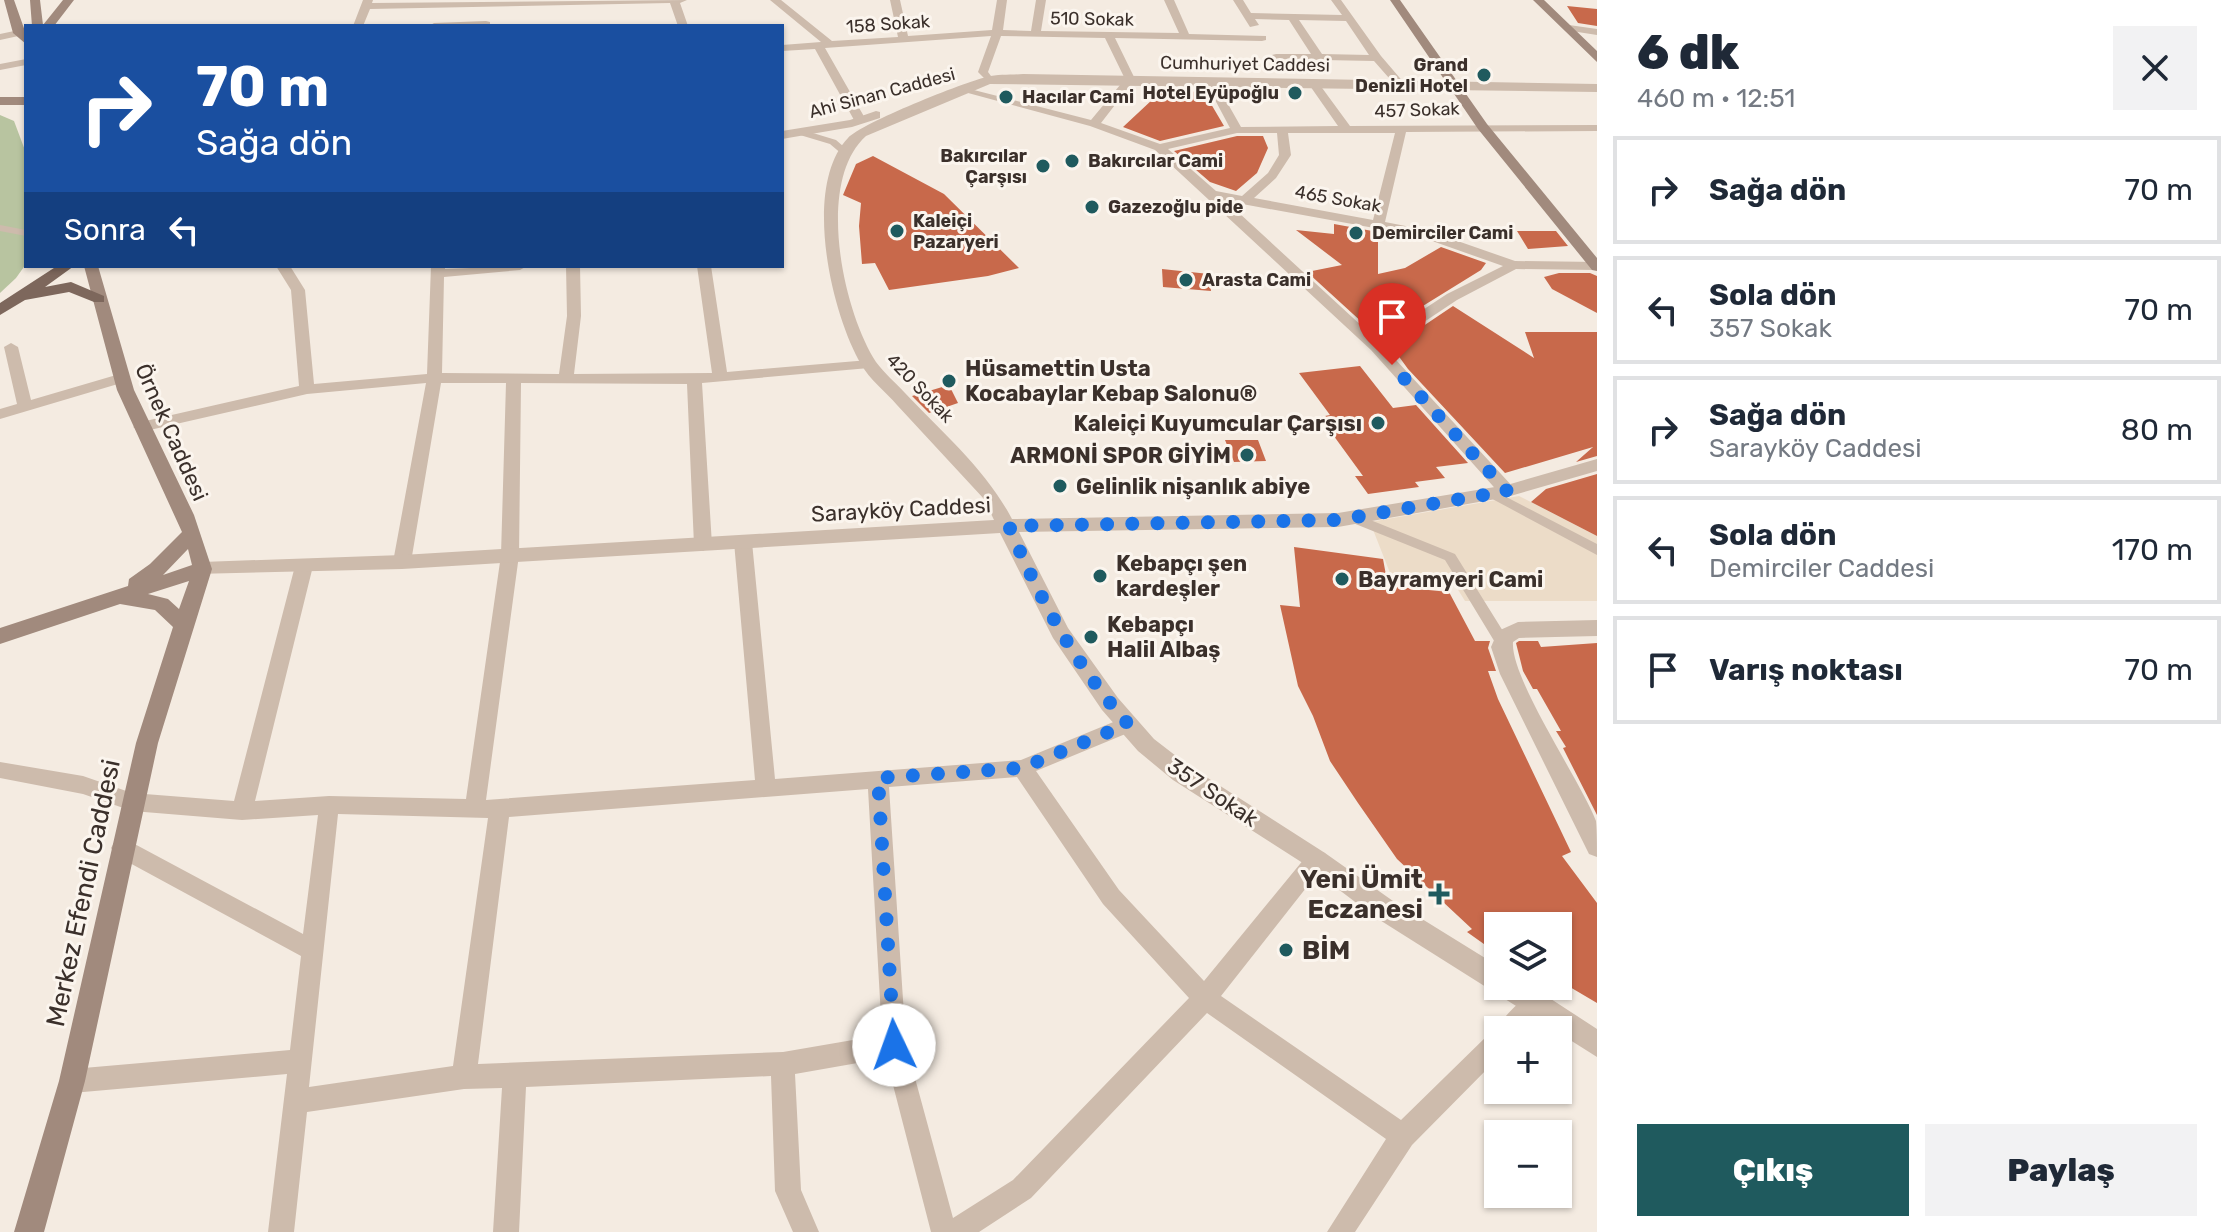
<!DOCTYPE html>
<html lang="tr">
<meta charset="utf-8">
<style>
body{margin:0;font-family:Rubik,sans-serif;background:#f2f2f3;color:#1f2937;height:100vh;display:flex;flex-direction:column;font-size:30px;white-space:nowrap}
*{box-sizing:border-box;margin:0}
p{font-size:26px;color:#747a83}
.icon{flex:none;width:44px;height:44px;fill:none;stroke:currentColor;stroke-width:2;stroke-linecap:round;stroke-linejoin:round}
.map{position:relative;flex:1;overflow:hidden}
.details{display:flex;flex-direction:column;background:#fff;width:640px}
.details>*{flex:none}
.guide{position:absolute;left:24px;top:24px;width:760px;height:244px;border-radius:0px;box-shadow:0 2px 6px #0004;background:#1a4fa0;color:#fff;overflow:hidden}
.buttons{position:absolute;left:1484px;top:912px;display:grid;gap:16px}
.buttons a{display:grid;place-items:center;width:88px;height:88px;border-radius:0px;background:#fff;box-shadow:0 2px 6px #0004;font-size:40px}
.pin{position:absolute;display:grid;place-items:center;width:68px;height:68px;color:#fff;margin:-82px -34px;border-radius:50% 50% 50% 0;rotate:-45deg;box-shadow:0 0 8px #0007}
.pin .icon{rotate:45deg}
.me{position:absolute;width:88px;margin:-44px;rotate:357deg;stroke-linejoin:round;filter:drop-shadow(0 0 6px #0008)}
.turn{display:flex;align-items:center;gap:28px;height:168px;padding:0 40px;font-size:36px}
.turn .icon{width:104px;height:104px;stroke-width:2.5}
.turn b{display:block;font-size:56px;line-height:68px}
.then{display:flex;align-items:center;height:76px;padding:0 40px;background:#0003;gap:16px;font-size:30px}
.round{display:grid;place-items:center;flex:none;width:84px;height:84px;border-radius:0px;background:#f2f2f3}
.overview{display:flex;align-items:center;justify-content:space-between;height:136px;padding:0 40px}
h1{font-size:48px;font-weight:800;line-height:60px}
.primary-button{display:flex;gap:16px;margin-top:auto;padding:16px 40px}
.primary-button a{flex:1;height:92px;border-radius:0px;background:#1f5a5e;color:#fff;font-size:32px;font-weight:800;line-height:92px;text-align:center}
.primary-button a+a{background:#f2f2f3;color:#1f2937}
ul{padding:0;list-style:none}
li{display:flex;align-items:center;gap:24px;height:108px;margin:0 16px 12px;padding:0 24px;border:4px solid #e0e1e3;border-radius:0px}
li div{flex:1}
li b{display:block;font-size:30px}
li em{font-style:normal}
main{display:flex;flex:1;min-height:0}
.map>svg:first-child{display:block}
.green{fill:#b8c4a0}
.plaza{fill:#ecdcc8}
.building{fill:#c8694b}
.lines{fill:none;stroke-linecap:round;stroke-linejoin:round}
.pedestrian{fill:#cdbbac;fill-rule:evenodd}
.minor{fill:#cdbbac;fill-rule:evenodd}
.tertiary{fill:#cdbbac;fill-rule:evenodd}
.secondary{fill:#a18a7d;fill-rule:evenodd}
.primary{fill:#7d675c;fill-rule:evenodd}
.route{stroke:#1a73e8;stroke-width:14;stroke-dasharray:0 25.2}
.poi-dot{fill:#1f5a5e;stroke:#fbf5ee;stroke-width:3}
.labels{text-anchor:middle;stroke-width:6;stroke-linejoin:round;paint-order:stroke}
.far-street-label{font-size:18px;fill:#3b302b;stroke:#fbf5ee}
.far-poi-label{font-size:18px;font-weight:bold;fill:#3b302b;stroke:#fbf5ee;text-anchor:start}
.poi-label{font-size:22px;font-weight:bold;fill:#3b302b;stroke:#fbf5ee;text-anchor:start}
.street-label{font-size:22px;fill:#3b302b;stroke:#fbf5ee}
.near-poi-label{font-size:26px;font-weight:bold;fill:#3b302b;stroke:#fbf5ee;text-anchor:end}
.near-street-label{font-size:26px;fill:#3b302b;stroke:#fbf5ee}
</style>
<main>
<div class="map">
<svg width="1597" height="1232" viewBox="0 0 1597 1232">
<rect width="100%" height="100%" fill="#f4ebe1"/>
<!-- green -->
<path class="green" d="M0,115l14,6 12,32v111l-10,14 -16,15z"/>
<!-- plaza -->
<path class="plaza" d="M1519,496l78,40v65h-132l-13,-21 -60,-2 -22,-56z"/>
<!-- building -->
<path class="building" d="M1567,6l30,3v17l-19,-3z
M1152,90l52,2 20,34 -64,15 -37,-14 30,-28z
M1237,136h26l5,12 -11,25 -21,18 -26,-9 -36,-31z
M873,156l71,38 75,74 -31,8 -99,14 -14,-27 -13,1 -3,-38 2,-23 -18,-8 13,-31z
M1334,224l44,8v42l27,-6 36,-21 45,16 -5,7 -105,65 -69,-63 35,-7 -46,-35 38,4z
M1517,231h39l12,15 -40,3z
M1162,269l47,5 2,17 -48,-4z
M1559,273h31l7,3v37l-45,-24 -8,-12z
M1453,306l81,52 -9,-26h72v124l-21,6 17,-15 -88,26 -97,-104 -16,-22z
M1360,366l33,42 23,-3 52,58 -32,4 9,11 -30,4 4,5 -51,7 -13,-18h8l-43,-59 10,-2 -31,-42z
M949,385l9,18 -29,10 -17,-17z
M1225,440h33l8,21 -32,1z
M1597,474v62l-66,-34 15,-13z
M1294,547l89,12 5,27 61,6 26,49h15l-2,7 8,23h-8l10,28 73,153 -9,4 35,47v100l-39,-23v-54h-60v28l-31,-22 5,-3 -75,-70 -39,-56 -28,-42 -17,-45 -15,-30 -18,-81 20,2z
M1519,641h19l3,6 56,-4v172l-34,-67 3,-1 -10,-16h5l-24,-42h-4l-10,-18 -7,-28z"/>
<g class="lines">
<!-- pedestrian -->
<path class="pedestrian" d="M803,130l33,10 15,13 -8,2 -13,-11 -30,-9v-4z
M0,225l26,5v6l-26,-5z
M1489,488l108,56v11l-112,-60 -2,-3z
M1353,513l102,41 51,82 2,4 -2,4h-10l-51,-84 -97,-39 -1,-3 1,-3z"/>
<!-- minor -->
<path class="minor" d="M363,0h10l-1,3 315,-3 -7,3 8,23h-10l-8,-23 -300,6 -7,17h-10z
M770,0h11l51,41 66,-4 -8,-37h10l8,36 84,-6 5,-30h10l-4,30 28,1 5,-31h10l-5,31 138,2 -15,-33h10l15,34 77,2v4l-4,1 -147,-3 20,41 -34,44 59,21 70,-16 -25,-47 5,-3 5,3 26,46 97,-1 -30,-43 5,-3 4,1 33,45 247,-1v6l-191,1 -21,90 41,8 89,31 82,1 -1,8 -80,-1 -59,31 -72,48 128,139 2,4 -2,4h-12l-130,-145 -216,-200 -65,-24 -133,-36 5,-3 129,33 34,-41 -20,-41 -104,-2 -13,36 6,8 -5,3 -11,-11 13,-36 -166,12 41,72 -6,3 -6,-3 -39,-71 -33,2v-6l39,-3zM1237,133h40l2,22 -11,18 -26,23 -26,-5 -48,-42zM1288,133h107l-22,87 -119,-22 22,-20 15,-23zM1226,201l192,35 85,30 -56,28 -70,46z
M1233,0h10l8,13 91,2 -11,-15h10l40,56 24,28 -9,2 -22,-25 -102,-2v-4l4,-1h35l-22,-34 -34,-1 4,6 -9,2zM1299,20l47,1 23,34 -47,-1z
M486,21l4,1v4h-61l5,-3z
M1569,25l28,4v6l-32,-5 -1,-2z
M19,30l5,3 -1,2 -23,5v-6z
M26,59v6l-26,5v-6z
M276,266h14l15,24 9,94 113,-10 4,-108h14v3l82,-3 -7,4 -76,7 -2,96 117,1 8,-58 -1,-50h14l1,50 -7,58 138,-1 -15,-107h14l16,106 142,-12 7,4 -7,4 -167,15 10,162 -9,6 -9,-6 -7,-161 -166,-1 -2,172 -33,245 269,-20 -21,-238 9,-6 9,6 23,237 246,-19 107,-44 7,2 3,6 -3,6 -99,41 83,119 85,91 105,-128 8,-2 8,2 3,7 -107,136 180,124 89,-87 7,-4c7,-14 25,-31 39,-37l8,3 4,8 -4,8 -19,19h-27v28l-86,87 -57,87h-28l59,-93 -179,-126 -176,185 -52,34h-48l-45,-174 -91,16 6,116 18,42h-26l-18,-41 -4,-115 -245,11 -7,145h-26l9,-144 -38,1 -157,23 -13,120h-26l19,-158 -215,19 -9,-3 -3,-9 3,-9 9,-3 218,-19 11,-94 -186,-101 -4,-7 4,-7 7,-2 7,2 174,93 15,-119 -76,5 -110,-9 -49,-17 -83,-16v-16l83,14 49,17 102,8 61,-235 9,-6 9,6 -58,235 74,-5 137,3 35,-244 5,-172h-65l-30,179 -9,6 -9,-6 33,-179 -119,11 -166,38 -8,-5 8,-5 158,-36 -8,-96zM1017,777l86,127 86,94 -176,182 -60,38 -47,-173 -17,-258zM868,789l14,246 -99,17 -305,12 31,-247zM338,814l150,4 -35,248 -144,21z
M11,343l7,4 13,53 92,-27 7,5 -2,3 -128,38v-10l17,-5 -13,-57z"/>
<!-- tertiary -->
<path class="tertiary" d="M1023,74l574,10v8l-607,-8 -124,52c-51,46 -23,175 10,226 8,11 20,21 29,31 38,40 82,78 107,126l326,-6 169,-28 90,-26v12l-90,26 -169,30 -319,5 49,96 50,70 36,41 35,27 136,87 68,48 105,65v20h33l66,43v28l-222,-140 -66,-50 -136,-87 -35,-29 -36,-41 -49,-72 -53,-105 -598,36 -207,5 -3,-5 10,-7 200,-7 592,-35 -10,-21c-29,-31 -58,-63 -87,-94 -11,-13 -28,-26 -36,-41 -30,-51 -59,-178 -13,-226 14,-15 116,-56 139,-61 11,-3 24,-2 36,-3z
M876,111l4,1v6l-28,9 -70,12v-8l68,-11z
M1597,620v16l-78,2 -6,4c-3,36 67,138 83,179 1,10 1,25 1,36l-8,-3 -89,-180 -9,-27 7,-16 20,-9z"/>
<!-- secondary -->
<path class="secondary" d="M4,0h10l12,34v10l-13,-11z
M30,0h10l3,25 20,-25h11l-20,26h-22z
M1390,0h10l87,124 110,134v13l-5,-1 -114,-141z
M1533,0h11l53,51v11z
M0,97h26v8h-26z
M84,266h14l36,124 60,125 18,54 -54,174 -73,338 -41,151h-30l45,-151 77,-338 37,-116 -18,-17 -35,-6 -120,40v-16l128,-42 1,-7 21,-15 32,-32 -65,-142zM188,549l4,16 -29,10 1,-1zM189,581l-10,28 -11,-10 -20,-5z"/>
<!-- primary -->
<path class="primary" d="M57,266h17l-29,21 26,-5 33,14v6h-10l-25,-10 -44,8 -25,15v-12z"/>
</g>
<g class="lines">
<!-- route -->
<path class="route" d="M894,1045l-16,-267 144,-10 106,-44c-52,-58 -89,-126 -119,-198l329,-6 169,-29 -115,-126"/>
</g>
<!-- markers -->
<g class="poi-dot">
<circle cx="1484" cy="75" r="8"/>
<circle cx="1295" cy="93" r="8"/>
<circle cx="1006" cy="97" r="8"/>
<circle cx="1072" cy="161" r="8"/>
<circle cx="1043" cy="166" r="8"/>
<circle cx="1092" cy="207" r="8"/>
<circle cx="897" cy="231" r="8"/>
<circle cx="1356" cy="233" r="8"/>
<circle cx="1186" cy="280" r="8"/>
<circle cx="949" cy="381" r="8"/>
<circle cx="1378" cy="423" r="8"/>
<circle cx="1247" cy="455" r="8"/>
<circle cx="1060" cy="486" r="8"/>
<circle cx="1100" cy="576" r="8"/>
<circle cx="1342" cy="579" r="8"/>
<circle cx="1091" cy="637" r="8"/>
<path d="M1435 882h8v8h8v8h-8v8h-8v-8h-8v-8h8z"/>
<circle cx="1286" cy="950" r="8"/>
</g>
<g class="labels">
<!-- far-street labels -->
<g class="far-street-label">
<text transform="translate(1092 19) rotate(1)" y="6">510 Sokak</text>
<text transform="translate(888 24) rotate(-4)" y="6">158 Sokak</text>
<text transform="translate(1245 64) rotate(1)" y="6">Cumhuriyet Caddesi</text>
<text transform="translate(882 93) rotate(-15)" y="6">Ahi Sinan Caddesi</text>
<text transform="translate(1417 110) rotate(-2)" y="6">457 Sokak</text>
<text transform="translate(1338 199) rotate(10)" y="6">465 Sokak</text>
<text transform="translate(920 388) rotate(46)" y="6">420 Sokak</text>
</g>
<!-- far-poi labels -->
<g class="far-poi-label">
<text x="1468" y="71" text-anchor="end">Grand<tspan x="1468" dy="21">Denizli Hotel</tspan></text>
<text x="1279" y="99" text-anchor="end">Hotel Eyüpoğlu</text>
<text x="1022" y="103">Hacılar Cami</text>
<text x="1027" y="162" text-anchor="end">Bakırcılar<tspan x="1027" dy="21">Çarşısı</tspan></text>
<text x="1088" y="167">Bakırcılar Cami</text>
<text x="1108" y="213">Gazezoğlu pide</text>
<text x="913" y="227">Kaleiçi<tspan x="913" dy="21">Pazaryeri</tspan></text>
<text x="1372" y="239">Demirciler Cami</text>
<text x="1202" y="286">Arasta Cami</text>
</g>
<!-- poi labels -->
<g class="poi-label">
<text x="965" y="376">Hüsamettin Usta<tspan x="965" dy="25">Kocabaylar Kebap Salonu®</tspan></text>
<text x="1362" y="431" text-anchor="end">Kaleiçi Kuyumcular Çarşısı</text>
<text x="1231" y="463" text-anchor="end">ARMONİ SPOR GİYİM</text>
<text x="1076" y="494">Gelinlik nişanlık abiye</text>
<text x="1116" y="571">Kebapçı şen<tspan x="1116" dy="25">kardeşler</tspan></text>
<text x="1358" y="587">Bayramyeri Cami</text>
<text x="1107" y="632">Kebapçı<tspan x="1107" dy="25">Halil Albaş</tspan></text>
</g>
<!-- street labels -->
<g class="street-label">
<text transform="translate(172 432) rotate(66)" y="8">Örnek Caddesi</text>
<text transform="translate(901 509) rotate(-3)" y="8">Sarayköy Caddesi</text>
<text transform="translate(1213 792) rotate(34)" y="8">357 Sokak</text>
</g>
<!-- near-poi labels -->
<g class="near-poi-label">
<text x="1423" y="888">Yeni Ümit<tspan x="1423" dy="30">Eczanesi</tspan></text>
<text x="1302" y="959" text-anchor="start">BİM</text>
</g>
<!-- near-street labels -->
<g class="near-street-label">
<text transform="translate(83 893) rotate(-78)" y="9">Merkez Efendi Caddesi</text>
</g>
</g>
</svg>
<div class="buttons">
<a><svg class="icon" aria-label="layers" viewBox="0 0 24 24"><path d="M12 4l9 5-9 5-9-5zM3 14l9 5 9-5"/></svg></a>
<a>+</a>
<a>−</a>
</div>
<div class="pin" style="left:1392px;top:365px;background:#d93025"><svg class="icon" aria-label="arrive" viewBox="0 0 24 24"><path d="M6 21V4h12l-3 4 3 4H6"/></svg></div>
<svg class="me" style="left:894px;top:1045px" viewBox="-20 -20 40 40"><circle r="19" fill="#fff"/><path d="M0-13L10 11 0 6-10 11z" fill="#1a73e8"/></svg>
<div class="guide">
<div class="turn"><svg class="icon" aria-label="right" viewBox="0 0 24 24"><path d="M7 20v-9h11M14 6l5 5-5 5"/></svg><div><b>70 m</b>Sağa dön</div></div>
<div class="then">Sonra<svg class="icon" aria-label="left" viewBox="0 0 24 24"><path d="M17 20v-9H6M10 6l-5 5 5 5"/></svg></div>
</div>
</div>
<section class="details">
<div class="overview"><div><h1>6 dk</h1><p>460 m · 12:51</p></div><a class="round"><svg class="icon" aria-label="close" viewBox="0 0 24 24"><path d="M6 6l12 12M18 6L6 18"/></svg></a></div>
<ul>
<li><svg class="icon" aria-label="right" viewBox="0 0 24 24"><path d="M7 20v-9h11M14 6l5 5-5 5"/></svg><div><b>Sağa dön</b></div><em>70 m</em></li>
<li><svg class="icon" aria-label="left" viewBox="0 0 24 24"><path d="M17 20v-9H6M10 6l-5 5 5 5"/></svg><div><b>Sola dön</b><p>357 Sokak</p></div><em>70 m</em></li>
<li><svg class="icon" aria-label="right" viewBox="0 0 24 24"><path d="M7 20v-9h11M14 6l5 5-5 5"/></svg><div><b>Sağa dön</b><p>Sarayköy Caddesi</p></div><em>80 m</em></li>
<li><svg class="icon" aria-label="left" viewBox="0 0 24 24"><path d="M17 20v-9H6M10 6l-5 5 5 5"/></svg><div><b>Sola dön</b><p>Demirciler Caddesi</p></div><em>170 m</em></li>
<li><svg class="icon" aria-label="arrive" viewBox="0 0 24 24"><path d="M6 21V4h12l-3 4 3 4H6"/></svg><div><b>Varış noktası</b></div><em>70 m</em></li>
</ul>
<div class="primary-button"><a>Çıkış</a><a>Paylaş</a></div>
</section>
</main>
